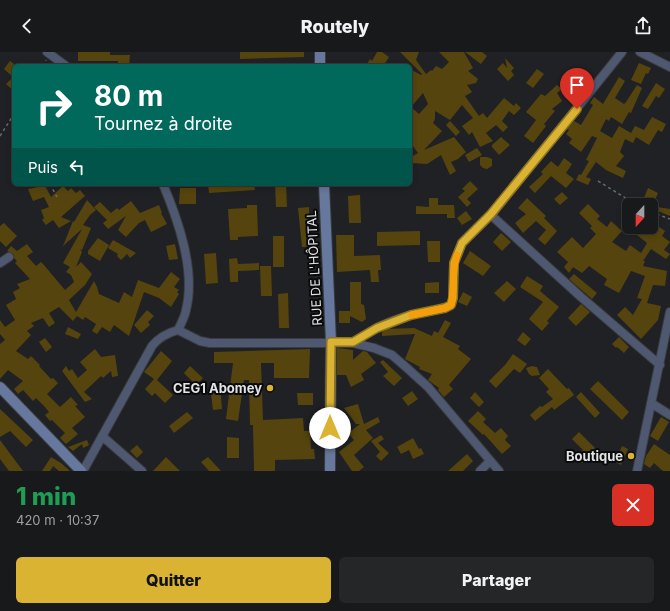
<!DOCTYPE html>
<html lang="fr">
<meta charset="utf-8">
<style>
body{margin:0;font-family:Inter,sans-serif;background:#252628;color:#f1f3f6;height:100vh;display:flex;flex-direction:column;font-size:15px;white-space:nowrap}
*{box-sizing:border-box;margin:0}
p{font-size:13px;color:#9fa0a3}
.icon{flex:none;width:22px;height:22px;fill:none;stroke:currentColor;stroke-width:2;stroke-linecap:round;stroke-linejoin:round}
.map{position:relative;height:419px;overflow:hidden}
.sheet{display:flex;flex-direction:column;background:#18191b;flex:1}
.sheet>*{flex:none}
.top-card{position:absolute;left:12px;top:12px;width:400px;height:122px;border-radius:6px;box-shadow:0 2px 6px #0003,0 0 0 1px #36383a;background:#00695c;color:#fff;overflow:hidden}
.needle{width:26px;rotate:201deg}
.controls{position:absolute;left:622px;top:146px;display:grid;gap:8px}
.controls a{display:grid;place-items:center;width:36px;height:36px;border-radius:6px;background:#18191b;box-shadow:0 2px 6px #0003,0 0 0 1px #36383a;font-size:20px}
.pin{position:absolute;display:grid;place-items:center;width:34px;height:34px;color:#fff;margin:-41px -17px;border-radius:50% 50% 50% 0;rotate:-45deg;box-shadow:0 0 4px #0007}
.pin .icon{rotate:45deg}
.me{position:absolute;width:44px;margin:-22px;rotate:0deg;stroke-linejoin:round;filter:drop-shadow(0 0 3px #0008)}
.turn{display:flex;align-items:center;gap:14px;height:84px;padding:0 16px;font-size:18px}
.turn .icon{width:52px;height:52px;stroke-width:2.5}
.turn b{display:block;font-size:28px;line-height:34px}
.then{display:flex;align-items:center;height:38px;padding:0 16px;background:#0003;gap:8px;font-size:15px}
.round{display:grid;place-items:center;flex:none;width:42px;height:42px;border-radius:6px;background:#252628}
.summary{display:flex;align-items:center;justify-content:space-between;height:68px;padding:0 16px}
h1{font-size:24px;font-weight:800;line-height:30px;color:#1e9e55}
.action{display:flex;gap:8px;margin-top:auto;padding:8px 16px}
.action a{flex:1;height:46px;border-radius:6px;background:#dab333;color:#111;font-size:16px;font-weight:800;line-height:46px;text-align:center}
.action a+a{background:#252628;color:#f1f3f6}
header{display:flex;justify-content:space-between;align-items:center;height:52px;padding:0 16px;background:#18191b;font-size:18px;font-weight:800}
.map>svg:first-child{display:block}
.building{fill:#55440d;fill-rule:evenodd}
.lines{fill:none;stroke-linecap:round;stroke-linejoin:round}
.street-casing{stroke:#3b3c3f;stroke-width:10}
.secondary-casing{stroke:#3b3c3f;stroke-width:12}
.path{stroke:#696a6d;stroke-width:1.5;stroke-dasharray:3 3;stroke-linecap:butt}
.street{stroke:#4e5971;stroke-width:8}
.secondary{stroke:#67789e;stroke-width:10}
.route-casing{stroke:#8e7421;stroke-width:10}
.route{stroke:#dab333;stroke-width:7}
.slow{stroke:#f59e0b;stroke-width:7}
.poi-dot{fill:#dab333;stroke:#0a0b0c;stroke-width:1.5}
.labels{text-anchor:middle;stroke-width:4;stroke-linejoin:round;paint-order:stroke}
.street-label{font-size:13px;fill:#e2e3e5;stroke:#0a0b0c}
.poi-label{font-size:13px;font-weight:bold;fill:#e2e3e5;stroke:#0a0b0c;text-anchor:end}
</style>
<header><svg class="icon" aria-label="back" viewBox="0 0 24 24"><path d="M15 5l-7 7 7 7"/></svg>Routely<svg class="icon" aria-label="share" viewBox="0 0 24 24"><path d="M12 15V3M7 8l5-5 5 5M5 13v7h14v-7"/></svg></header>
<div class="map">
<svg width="670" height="419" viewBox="0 0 670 419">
<rect width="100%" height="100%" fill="#202124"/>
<!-- building -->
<path class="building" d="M78,0h32v3h20l-1,11h-11v-5h-40z
M240,0h64v5l-64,2z
M377,0h5l7,5 -6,9h-17l4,-7 2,2z
M400,0h19l-3,8 10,14 5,-4 1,1 4,-5 6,3 7,-7 -10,-10h25l9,16 -5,3 10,8 -2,4 -9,2 5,7 -7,4 14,20 4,-3 4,5 17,-20 10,8 2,-3 5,5 -7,7 -5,-4 -7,10 6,6 -5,5 -7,-7 -10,8 7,8 -13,6 -8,-15 -3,3 -7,-9 11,-8 -11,-13 -12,15 -15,-9v8l-2,4 9,8 -18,19 30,-13 12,15 -8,7 -7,3 5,9 -6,4 -9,-20 -14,9 -15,-1 -1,-6 7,-4 -8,-11v-73l11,6 1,-1zM423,41l5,11 -9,10 -8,-7z
M465,0h17l5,4 -6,8z
M505,6l9,10 -3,3 3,4 -6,6 -11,-12 6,-6 4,5z
M10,9l4,3v27l-8,-7 7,-7 -9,-8z
M639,11l12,5 -3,6 -2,-1 -5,11 -10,-4z
M537,17l7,5 -11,14 -7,-5z
M619,25l6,4 -10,17 9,6 2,-2 11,-17 5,3 -11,25 -2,-1 -7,12 -11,-7 -2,4 -3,-2 -6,12 12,7 7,-12 12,7 4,-7 9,4 8,-13 14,7 -4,8 -4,-2 -9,15 -13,-8 -3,6 -8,-4 -5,13 4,4 -8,10 10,5 -3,7 -17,-8 -10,-8 -10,15 5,2 -3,6 -12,-5 3,-6 2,1 8,-14 -3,-1 11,-22 -5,-2 -11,16 -12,-9 3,-4 -6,-5 3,-4 -2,-1 7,-8 7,4 12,-20 -3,-2 4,-6 9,7z
M656,31l9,6 -6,9 -3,-2 -8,13 -6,-3z
M557,33l5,4 -5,4 5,8 -10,8 3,2 -11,13 2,2 -13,17 -9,-7 12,-16 -10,-8 15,-18 4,2z
M450,69l10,11 -4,4 -10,-11z
M501,85l9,8 -11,10 -7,-8v-2z
M477,96l5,7 -13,7 -4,-7z
M480,105h7l5,2v7l-5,3 -4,-1 -3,-3z
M564,106l8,6 -6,9 8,6 -8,9 -15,-12 -16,17 -6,-6 14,-13 -2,-2 10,-11 7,6z
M470,129l8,8 -11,10 4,4 -4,4 -9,-10 7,-6 -3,-2z
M37,132h7l7,13 12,-11 5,5 3,-3 5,5 4,-3 5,6 -24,21 10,4 -12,7 -6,-8 -7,5 -4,-5 2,-2 -3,-8 8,-3 -5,-10 -11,4 -5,-12 10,-2z
M208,132h46l1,6 -46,3z
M275,132h11l1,23h-11z
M180,136h16v16h-17z
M648,136l10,5 -5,12h-12z
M562,140l6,6 -8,7 -6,-6z
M360,143l1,28h-12l-1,-27z
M429,146h9v7h16l1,13h-8v-4h-31v-8l13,1z
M527,146l19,18 -2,2 13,13 -12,14 -7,-6 8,-9 -10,-9 -13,12 -8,-10 11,-9 -8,-6z
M87,148l9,10 -6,5 -7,10 8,3 -9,22 -2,-1 2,3 -6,15 5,-5 11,12 -7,11 -16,15 7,12 18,-31 3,6 2,7 20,9 5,-11 8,5 6,-17 21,8 12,-16 9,7 -6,8 5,3 -2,2 2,2 -8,13 -12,-9 -15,-6 -15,44 -15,-11 -4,7 -8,-5 -5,7 -5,-3 4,-7 -11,-7 -2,3 -6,-4 -4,5 -14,-14 -10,6 6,10 -6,4 -6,-9 -12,5 3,3 -7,5 4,4 -15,16 12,8 3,-3 9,9 -1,1 12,13 2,-1 5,5 -11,11 13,13 11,-10 7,8 -3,1 10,11 -13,11 6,6 -12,10 -6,-6 5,-5 -13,-13 -2,1 -5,-6 4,-3 -5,-6 -8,-8 -3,3 -10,-11 -5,4 -4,-5 9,-8 -15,-11 -8,9v-35l5,-4 -5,-6v-14l5,7 10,-7 -9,-15 10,-6 -3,-7 7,-4 -3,-4 13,-5 -15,-16 2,-2 -3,-3 -1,-4 -6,-3 4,-5 6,5 10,-7 6,8 -6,4 9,10 5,-4 3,3 21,25 9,-8 -3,-7 -5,-3 4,-5 -7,-4 19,-34 -19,17 10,-25 1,1z
M131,149l9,12 19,-8 3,8h-1l6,11 -16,8 -6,-12 -6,3 -13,14 -8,-7 8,-14 -18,13 -5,-6 4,-3 -13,-13 6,-5 11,11 6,-5 2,2z
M588,152l12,12 -3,3 10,8 4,-6 11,10 -10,11 14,9 4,-6 11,8 6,-10 -10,-8 6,-8h8v-6l14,10 -3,5 8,6 -6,8 6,4 -4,5 -15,-10 -8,12h2l-2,5 24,5 -2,15 -12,-1 -6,18 14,3 -3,14 -17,19 -24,-24 8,-8 8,8 9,-16 -5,-1 8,-22 -14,-5 -12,22 -15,-8 3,-6 -18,-13 -7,7 -9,-6 -4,6 -5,-6 4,-5 -11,-10 15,-15 11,11 13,-14 -6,-6 2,-2 -13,-13z
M247,153h10l1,31 -20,1v3h-8l-2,-31 19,-1z
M651,154l19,3v7l-19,-8z
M309,155l1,40h-8l-4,-39z
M466,159l6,8 -10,6 -5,-7z
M4,171l13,13 -11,11 -6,-6v-15z
M420,179v14l-43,1v-14z
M501,181l10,9 -9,9 -9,-9z
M336,183h18v21l26,-1 1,15h-3l1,12h-8l-1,-12 -33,2z
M273,184h11v31h-11z
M98,186l11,7 -9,16 -12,-7v-3z
M113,188l16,9 7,4 -6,5 -3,-4 -6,6 -4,-4 1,-2 -10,-6z
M427,189h13v21h-12z
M175,192l3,15 -9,1 -3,-14z
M470,199l21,15 -8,10 -20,-13z
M216,201l2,30 -12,1 -2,-30z
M237,206l1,6 21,-1v7l-21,1v11h-8l-1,-23z
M260,214h11l1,30h-11z
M574,222l23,19 -5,6 -23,-20z
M527,224l16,10 -3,5 19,16 -12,14 2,2 -7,8 -13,-12 14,-17 -23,-15z
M507,229l9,8 -12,13 -10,-9z
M350,230h11v22l3,1 2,14 -4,3 -12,-6v7h-11v-12h11z
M439,230v11h-14v-10z
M463,240l9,5 -5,9 -9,-4z
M288,241l1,35h-10l-1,-34z
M581,252l9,8 -14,14 -8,-8z
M147,258l7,6 -6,6 2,3 -9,8 -7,-8z
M445,268l6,3 -8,14 17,9 -2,3 13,10 -22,26 4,4 -9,8 -6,-7 1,-2 -11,-8 4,-6 -13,-5 1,-2 -15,-8 10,-25 -33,2v-4l5,-3 27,-1 18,8 2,-5 4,2z
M68,275l13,7 -3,5 -13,-5z
M523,280l8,7 -6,7 -8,-6z
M619,285l10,10 -5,6 -7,-6 -1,1 -4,-4z
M45,286l7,9 -6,5 -7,-10z
M337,296l16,2v10l10,-9 4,1 9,11 -15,11 3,6 -13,7 -5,-12h-9z
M95,297l6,8 14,-2 3,21 -6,1 -1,-6 -8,7 -2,-2 -17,16 8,7 -7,3 -23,-31 4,-5 3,5 3,-2 6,9 9,-8 -7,-8z
M310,297l-1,29h-35v-15h-13l2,57 40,-2 1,13h6l1,18h3l1,10 -40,1v11h-21l-1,-46h-3l-1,-45h-5l-6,41 -12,-2 7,-56h-19v-11z
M161,299l11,10 -15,19 16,15 -8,8 -10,-10 -3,3 -7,-7 9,-10 -10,-7z
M513,302l14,10 -7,9 -6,-4 -18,19 -7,-7 16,-16z
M383,308l19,18 -8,8 -11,-10 5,-4 -8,-10z
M190,314l13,12 -7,7 -12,-12z
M532,314l5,1 3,8 -8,1 -3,-2 -3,-6z
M548,317l19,20 2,-1 5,7 -20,15 -2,-3 -17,14 -5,-6 10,-9 2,1 11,-8 -7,-7 3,-3 -10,-11z
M598,329l31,31 -7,8 -32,-31z
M220,333l2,24 -9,1 -3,-24z
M412,339l6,8 -10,7 -6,-8z
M475,340l9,10 -5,5 -9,-9z
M581,340l19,21 -5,5 -19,-21z
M297,341h16v12h-15z
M358,352l6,20 14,-7 2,5 -14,8 7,8 -19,17 10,12 -5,4h-7l-13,-19 15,-12 -6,-7 12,-9h-4l-12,-16z
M0,357l33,31 -7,7 -16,-16 -10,6z
M478,359l8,8 -3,3 12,11 6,-5 7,8 -3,4 6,6 -9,8 -18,-20 -1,1 -15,-14z
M187,360l6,6 -19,15 -5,-7z
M661,365l8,5 -11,19 -8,-5z
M579,380l16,16 -13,15 -6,-6 7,-7 -11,-11z
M381,383l3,4 -6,4 11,10 -8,8 -5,-5 4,-4 -9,-11z
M227,385l12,1v20h-12z
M413,386l6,11 2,-1 3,6 -11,5 -4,-9 -8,4 -4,-7z
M0,388l23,31h-14l-9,-12z
M87,388l2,5 -6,3 -1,-4 -9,7 -5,-4z
M654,392l16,11v16h-7l-9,-8 -4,5 -6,-4 2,-8z
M137,393l6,7 -6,6 -7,-7z
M622,394l6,3 -7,16 -6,-3z
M467,402l6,7 -10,10h-15z
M51,405l10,6 9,8h-11l-6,-5 -3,5h-8z
M166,405l14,14h-27z
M208,405l13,14h-12l-8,-9z"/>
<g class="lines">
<!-- street casing -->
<g class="street-casing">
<path id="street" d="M47,0l19,14
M640,0l30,15
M163,132c15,36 33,86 23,126 -1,7 -5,13 -8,20
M491,163l90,82 79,68
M0,211l9,-6
M353,291c17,-13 38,-23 59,-28 12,-4 27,-4 39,-10l2,-7 1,-35 8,-20 29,-28 131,-163
M651,351l19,12
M102,384l40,35
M83,419l69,-125c7,-9 15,-13 26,-16l22,11 10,2h143l21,5 18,7 15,13 21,19 71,84
M480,419l10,-10
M637,419l33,-159"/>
</g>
<!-- secondary casing -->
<g class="secondary-casing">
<path id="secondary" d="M320,0v14
M324,132l7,158 -1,129
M0,335l81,84"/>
</g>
<!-- path -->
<path class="path" d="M43,14l3,-6
M0,84l14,-22
M598,129l39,24
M50,132l7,13
M651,160l19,7"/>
<!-- street -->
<use href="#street" class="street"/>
<!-- secondary -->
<use href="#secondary" class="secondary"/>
</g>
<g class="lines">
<!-- route casing -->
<g class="route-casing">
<path id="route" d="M330,376l1,-86h22l24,-14 34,-13 34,-7 6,-3 2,-7 1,-35 8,-20 29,-29 86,-105"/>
</g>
<!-- route -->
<use href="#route" class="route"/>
<!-- slow -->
<path class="slow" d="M412,263l33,-7 6,-3c4,-17 0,-34 6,-50"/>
</g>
<!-- markers -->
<g class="poi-dot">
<circle cx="270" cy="336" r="4"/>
<circle cx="631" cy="404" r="4"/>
</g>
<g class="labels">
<!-- street labels -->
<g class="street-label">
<text transform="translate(314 216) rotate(-93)" y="5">RUE DE L'HÔPITAL</text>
</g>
<!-- poi labels -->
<g class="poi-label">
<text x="262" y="341">CEG1 Abomey</text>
<text x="623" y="409">Boutique</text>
</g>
</g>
</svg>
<div class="controls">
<a><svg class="needle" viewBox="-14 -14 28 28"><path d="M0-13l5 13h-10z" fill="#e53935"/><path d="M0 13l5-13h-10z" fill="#9fa0a3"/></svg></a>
</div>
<div class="pin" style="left:577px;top:57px;background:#d93025"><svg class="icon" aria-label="arrive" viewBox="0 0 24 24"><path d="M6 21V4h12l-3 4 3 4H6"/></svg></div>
<svg class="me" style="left:330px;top:376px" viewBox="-20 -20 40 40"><circle r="19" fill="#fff"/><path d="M0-13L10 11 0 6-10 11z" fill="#dab333"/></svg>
<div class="top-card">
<div class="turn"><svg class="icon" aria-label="right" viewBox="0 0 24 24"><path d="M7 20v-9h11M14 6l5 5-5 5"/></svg><div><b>80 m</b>Tournez à droite</div></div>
<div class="then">Puis<svg class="icon" aria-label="left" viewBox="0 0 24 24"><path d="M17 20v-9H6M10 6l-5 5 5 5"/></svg></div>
</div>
</div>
<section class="sheet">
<div class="summary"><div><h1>1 min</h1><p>420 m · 10:37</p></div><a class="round" style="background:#d93025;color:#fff"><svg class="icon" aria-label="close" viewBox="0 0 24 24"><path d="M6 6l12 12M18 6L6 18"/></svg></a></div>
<div class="action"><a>Quitter</a><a>Partager</a></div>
</section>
